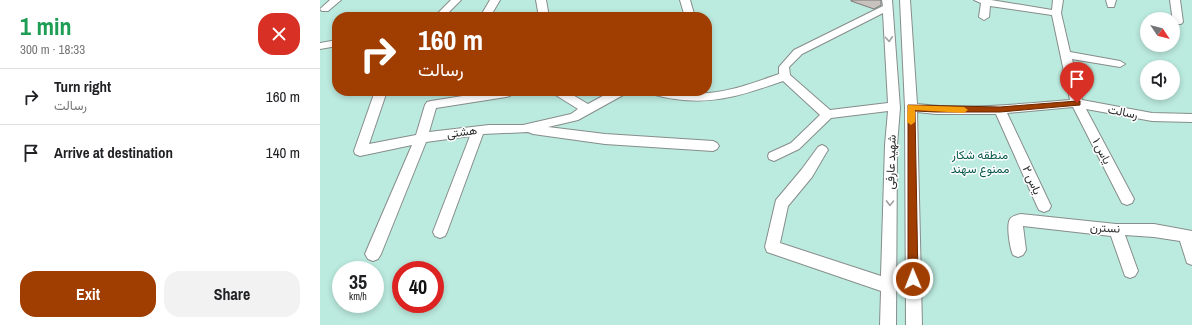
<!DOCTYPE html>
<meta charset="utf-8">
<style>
body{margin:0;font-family:"Archivo Narrow",Vazirmatn,sans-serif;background:#f2f2f2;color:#202124;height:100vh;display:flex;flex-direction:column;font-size:15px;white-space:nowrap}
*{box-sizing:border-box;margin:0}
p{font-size:13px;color:#757577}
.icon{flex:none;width:22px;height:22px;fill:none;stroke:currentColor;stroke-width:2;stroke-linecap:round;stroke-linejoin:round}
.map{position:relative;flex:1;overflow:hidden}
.details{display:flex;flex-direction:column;background:#fff;width:320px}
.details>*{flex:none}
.banner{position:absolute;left:12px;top:12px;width:380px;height:84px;border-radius:16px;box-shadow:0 2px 6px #0003;background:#a03d01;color:#fff;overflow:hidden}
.needle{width:26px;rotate:125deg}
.fabs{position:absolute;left:820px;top:12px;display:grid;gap:8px}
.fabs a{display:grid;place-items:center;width:40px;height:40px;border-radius:50%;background:#fff;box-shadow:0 2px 6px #0003;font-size:20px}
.speed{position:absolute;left:12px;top:261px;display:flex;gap:8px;font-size:20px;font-weight:700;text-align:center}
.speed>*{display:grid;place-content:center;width:52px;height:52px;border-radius:50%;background:#fff;box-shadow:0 2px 6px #0003;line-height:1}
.speed small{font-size:10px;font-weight:400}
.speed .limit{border:6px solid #d22;background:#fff;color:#111}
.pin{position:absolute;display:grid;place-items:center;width:34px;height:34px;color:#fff;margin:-41px -17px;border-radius:50% 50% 50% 0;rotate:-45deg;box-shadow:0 0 4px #0007}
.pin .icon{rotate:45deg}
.me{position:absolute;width:44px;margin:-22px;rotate:359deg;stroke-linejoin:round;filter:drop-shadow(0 0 3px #0008)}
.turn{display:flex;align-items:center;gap:14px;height:84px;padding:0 20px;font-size:18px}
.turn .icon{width:52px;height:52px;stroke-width:2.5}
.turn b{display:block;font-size:28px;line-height:34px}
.round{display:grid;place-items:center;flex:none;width:42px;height:42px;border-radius:16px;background:#f2f2f2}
.head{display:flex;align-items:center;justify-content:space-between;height:68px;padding:0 20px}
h1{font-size:24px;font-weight:700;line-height:30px;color:#1e9e55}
.button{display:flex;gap:8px;margin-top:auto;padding:8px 20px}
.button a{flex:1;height:46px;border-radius:16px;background:#a03d01;color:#fff;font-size:16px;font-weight:700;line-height:46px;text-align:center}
.button a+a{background:#f2f2f2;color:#202124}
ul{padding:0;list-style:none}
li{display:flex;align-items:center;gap:12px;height:56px;padding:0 20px;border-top:1px solid #e0e0e0}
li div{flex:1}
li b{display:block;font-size:15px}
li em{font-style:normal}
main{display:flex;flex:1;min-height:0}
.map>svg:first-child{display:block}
.green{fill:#bbeade;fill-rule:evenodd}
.building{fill:#c8c2bf;stroke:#7e7876}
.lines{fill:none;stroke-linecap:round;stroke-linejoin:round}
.minor-casing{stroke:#868d8b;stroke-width:2}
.minor{fill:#fff;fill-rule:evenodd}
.oneway{stroke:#9fa0a0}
.route{fill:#a03d01;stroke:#682801}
.slow{fill:#f59e0b}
.labels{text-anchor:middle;stroke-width:3;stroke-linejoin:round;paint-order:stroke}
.street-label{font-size:12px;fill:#2a2d2c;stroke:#fff}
.park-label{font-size:12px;fill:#095a4d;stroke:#fff}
</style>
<main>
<section class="details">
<div class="head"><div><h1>1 min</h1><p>300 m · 18:33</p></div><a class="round" style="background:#d93025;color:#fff"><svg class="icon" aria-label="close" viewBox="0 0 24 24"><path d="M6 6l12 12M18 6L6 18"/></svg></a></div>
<ul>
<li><svg class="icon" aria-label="right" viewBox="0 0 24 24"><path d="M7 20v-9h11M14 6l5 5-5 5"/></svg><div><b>Turn right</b><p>رسالت</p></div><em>160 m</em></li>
<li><svg class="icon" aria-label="arrive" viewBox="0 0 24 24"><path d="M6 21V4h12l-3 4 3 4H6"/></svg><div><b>Arrive at destination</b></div><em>140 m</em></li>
</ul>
<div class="button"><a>Exit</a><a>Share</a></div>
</section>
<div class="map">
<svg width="872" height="325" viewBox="0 0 872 325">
<rect width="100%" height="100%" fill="#eef5f3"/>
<!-- green -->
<path class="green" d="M0,0h872v325h-872zM17,17h370v74h-370zM827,19h26v26h-26zM827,67h26v26h-26zM21,270h34v34h-34zM81,270h34v34h-34z"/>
<!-- building -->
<path class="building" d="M531,0h30v5l-7,4 -23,-8z"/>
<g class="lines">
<!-- minor casing -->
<g class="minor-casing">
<path id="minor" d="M10,0h11l-13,11h-6l-2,-2z
M131,0h10l-17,17h-10z
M170,0h10l-10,17h-10z
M216,0h10l3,17h-10z
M360,0h10l5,17h-10z
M562,0h10l8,108 -3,37 -1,180h-16l1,-34 -114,-39 -2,-5 11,-47 26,-31 16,-22 4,-2 4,2 2,3 -2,3 -14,24 -24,29 -8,37 101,33 4,-131 3,-34 -57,7 -32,31 -25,12 -5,-2 -1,-3 1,-3 22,-10 29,-28 -37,-34c-49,17 -80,27 -132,13l-2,-3c20,0 39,4 59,2 25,-2 48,-11 71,-19v-7l15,-17 89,-44zM563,13l5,90 -58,7 -40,-35 -1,-8 13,-13z
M580,0h10l7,104c51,6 102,0 153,-4l-18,-85 -62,-9 -1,11 -5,3 -5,-3 2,-14 -7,-3h17l61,10 1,-10h10l-2,13 9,39 50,9 5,3 -5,3 -48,-8 10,41 70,13 40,1v8l-40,-1 -66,-12 48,90 -2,4 -5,2 -5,-2 -49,-96 -66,6 44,93 -2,4 -5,2 -5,-2 -2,-4 -41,-92h-60l-19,-2 5,213h-16l-1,-218z
M786,0h10l-2,7h-6z
M850,0h10l3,22 -2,2h-6l-2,-2z
M17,40v6l-17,3v-6z
M55,91h12l-18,53 47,-9 9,-30 2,-3 4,-1 63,-10h16l2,2 -2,3 -4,1 -70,11 -7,24 60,-7h34l48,-11 7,-5 -24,-15 -2,-3h14l22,13 24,-13h15l-2,3 -47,26 -30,7 57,7 108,7 4,2 2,3 -2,3 -4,2 -108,-7 -72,-10 -5,-2 -45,2 -36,98 -2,4 -5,2 -5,-2 -2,-4 37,-96 -44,6 -45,112 -3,5 -5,2 -5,-2 -3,-5 47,-109 -52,11 -5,-2 -1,-3z
M701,214l95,10h38l38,7v34l-5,-2 -7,-22 -26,-4 -29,-2 13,36 -3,5 -5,2 -5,-2 -14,-40 -88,-10 3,24 -3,5 -5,2 -5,-2c-3,-6 -7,-30 -3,-36 2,-3 7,-4 11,-5z"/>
</g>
<!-- minor -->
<use href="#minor" class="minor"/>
</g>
<!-- one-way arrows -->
<defs><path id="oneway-chevron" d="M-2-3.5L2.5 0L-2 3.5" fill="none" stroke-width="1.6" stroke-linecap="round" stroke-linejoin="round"/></defs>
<g class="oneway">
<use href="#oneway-chevron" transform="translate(569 39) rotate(86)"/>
<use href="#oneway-chevron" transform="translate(570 203) rotate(91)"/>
</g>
<!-- route -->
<path class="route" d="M757,101h3v4l-80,7h-64l-21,-1 3,168 -1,3 -4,2 -4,-2 -1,-3v-174l92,2z"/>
<!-- slow -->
<path class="slow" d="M588,105l56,2 4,3 -4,3 -49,-3v12l-4,3 -4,-3z"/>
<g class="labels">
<!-- street labels -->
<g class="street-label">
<text transform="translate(803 112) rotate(11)" y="4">رسالت</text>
<text transform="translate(142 132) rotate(-7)" y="4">هشتی</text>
<text transform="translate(782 151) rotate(63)" y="4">یاس ۱</text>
<text transform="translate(571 162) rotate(-88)" y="4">شهید عارفی</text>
<text transform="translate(712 180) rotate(66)" y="4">یاس ۲</text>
<text transform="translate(785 228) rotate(3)" y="4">نسترن</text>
</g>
<!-- park labels -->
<g class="park-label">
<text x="660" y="159">منطقه شکار<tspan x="660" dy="14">ممنوع سهند</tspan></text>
</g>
</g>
</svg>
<div class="fabs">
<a><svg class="needle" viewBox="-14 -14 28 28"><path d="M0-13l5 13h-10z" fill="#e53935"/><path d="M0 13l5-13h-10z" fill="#757577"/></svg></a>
<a><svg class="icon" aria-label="sound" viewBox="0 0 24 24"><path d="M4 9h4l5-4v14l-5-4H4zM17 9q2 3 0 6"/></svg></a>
</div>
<div class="speed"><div>35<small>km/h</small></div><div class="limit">40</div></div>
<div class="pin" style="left:757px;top:103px;background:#d93025"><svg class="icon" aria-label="arrive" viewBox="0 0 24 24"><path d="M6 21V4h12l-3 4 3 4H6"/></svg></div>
<svg class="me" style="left:593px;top:279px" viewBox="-20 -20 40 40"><circle r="17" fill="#a03d01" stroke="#fff" stroke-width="3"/><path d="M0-11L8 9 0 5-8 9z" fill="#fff"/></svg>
<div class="banner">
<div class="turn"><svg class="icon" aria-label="right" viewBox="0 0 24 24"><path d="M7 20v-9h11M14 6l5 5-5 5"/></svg><div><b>160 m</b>رسالت</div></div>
</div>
</div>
</main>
